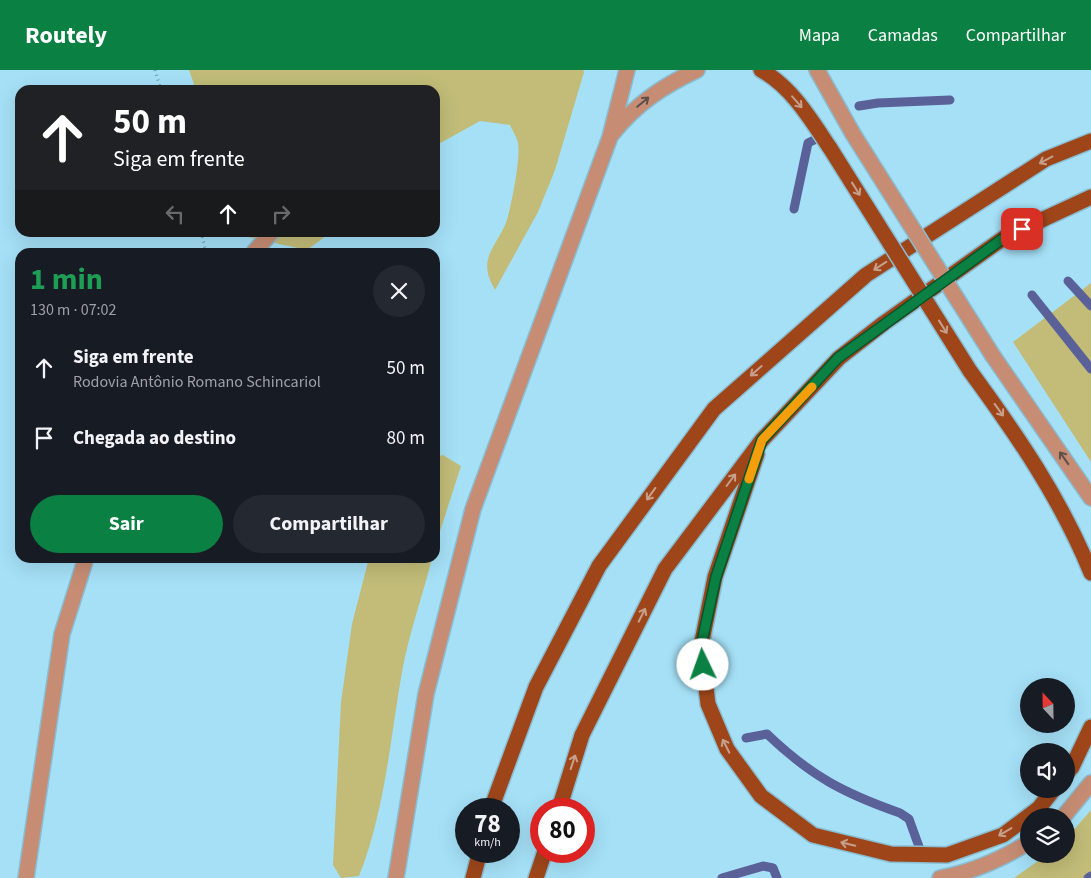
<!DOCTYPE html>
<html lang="pt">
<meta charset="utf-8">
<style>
body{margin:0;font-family:"Source Sans 3",sans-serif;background:#242831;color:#f1f3f6;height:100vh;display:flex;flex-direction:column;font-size:19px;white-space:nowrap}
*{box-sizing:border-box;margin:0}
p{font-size:16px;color:#9ea1a6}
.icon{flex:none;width:28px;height:28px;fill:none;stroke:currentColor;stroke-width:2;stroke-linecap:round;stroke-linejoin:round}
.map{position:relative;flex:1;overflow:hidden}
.panel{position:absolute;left:15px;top:178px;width:425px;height:315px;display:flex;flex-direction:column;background:#171b24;border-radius:15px;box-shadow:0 5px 20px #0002}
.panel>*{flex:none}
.top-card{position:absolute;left:15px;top:15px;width:425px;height:152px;border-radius:15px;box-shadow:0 5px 20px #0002;background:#202124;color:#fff;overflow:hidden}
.needle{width:32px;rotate:338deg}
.controls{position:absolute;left:1020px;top:608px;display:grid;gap:10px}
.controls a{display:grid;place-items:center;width:55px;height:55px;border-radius:50%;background:#171b24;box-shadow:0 5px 20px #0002;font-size:25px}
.speed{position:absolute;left:455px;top:728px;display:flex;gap:10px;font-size:25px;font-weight:700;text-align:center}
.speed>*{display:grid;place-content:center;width:65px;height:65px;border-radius:50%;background:#171b24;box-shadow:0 5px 20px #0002;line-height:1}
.speed small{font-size:12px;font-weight:400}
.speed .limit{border:8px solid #d22;background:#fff;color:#111}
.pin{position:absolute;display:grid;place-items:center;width:42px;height:42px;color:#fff;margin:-21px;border-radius:10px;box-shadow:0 2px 8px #0006}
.me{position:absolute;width:55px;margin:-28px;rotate:357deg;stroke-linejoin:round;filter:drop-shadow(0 0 4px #0008)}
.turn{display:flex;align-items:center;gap:18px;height:105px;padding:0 15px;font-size:22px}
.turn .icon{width:65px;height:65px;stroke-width:2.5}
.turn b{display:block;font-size:35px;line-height:42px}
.lanes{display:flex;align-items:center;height:48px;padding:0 15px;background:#0003;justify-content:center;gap:25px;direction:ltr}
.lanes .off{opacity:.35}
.round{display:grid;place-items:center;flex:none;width:52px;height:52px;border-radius:26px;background:#242831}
.overview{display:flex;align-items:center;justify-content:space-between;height:85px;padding:0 15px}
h1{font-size:30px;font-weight:700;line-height:38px;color:#1e9e55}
.primary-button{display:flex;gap:10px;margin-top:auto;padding:10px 15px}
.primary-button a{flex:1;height:58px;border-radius:30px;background:#0b8043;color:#fff;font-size:20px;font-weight:700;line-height:58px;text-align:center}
.primary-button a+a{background:#242831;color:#f1f3f6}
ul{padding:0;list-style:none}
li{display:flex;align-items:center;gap:15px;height:70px;padding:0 15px}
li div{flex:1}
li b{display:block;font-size:19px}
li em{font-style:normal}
header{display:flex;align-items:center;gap:30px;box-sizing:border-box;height:70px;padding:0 25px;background:#0b8043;color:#fff}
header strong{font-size:24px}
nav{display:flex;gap:28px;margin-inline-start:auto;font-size:18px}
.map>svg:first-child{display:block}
.green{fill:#c2bc78}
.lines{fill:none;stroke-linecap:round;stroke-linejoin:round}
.stream{stroke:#5a6098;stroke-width:9}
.minor-casing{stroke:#89bdd2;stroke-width:18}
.tertiary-casing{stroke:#89bdd2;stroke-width:18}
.trunk-casing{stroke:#89bdd2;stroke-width:18}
.path{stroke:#6d9cad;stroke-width:3;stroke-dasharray:1 4;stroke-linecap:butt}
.minor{stroke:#c68d74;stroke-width:15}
.tertiary{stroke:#c68d74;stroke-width:15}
.trunk{stroke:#9e461a;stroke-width:15}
.tertiary-bridge-casing{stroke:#89bdd2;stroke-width:18;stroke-linecap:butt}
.trunk-bridge-casing{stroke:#89bdd2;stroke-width:18;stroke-linecap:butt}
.tertiary-bridge{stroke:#c68d74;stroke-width:15}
.trunk-bridge{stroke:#9e461a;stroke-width:15}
.oneway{stroke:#5d504a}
.oneway2{stroke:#c6a08c}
.route-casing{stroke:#07532c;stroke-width:12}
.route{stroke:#0b8043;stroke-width:9}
.slow{stroke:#f59e0b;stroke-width:9}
</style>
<header>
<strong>Routely</strong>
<nav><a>Mapa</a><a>Camadas</a><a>Compartilhar</a></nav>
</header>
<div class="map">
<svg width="1091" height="808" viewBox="0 0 1091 808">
<rect width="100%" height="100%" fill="#a5e0f7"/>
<!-- green -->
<path class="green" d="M189,0h394l1,2 -29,98 -17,42 -43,78c-18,-31 -1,-40 11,-67 5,-15 15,-66 12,-80 -1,-6 -6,-13 -8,-18l-30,-4 -45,25v-56h-239z
M242,163h88l-23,17 -64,-14z
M1091,213v179l-78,-120z
M443,385l18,11 -26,81v-90z
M369,488h63c-9,37 -23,75 -30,114 -12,68 -17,139 -43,204l-18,2 -8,-13 8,-163 11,-78z
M1091,740v68h-77l34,-24h18v-15z"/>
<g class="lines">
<!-- stream -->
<path class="stream" d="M859,36l19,-3 72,-3
M794,139l14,-66 8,-4
M1068,211l23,25
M1032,225l59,74
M746,668l21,-4c44,42 76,59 133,79l9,6 13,36
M722,808l41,-12 10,2 4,10
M1088,808l3,-2"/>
<!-- minor casing -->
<g class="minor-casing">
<path id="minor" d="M254,182l18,-20
M26,808l36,-244 24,-76"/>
</g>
<!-- tertiary casing -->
<g class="tertiary-casing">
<path id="tertiary" d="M817,0l36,64
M612,64c24,-30 51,-48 85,-64
M993,286l98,142
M1064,746l27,-33
M396,808l30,-184 47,-185 137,-372 17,-67
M940,808c32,-6 62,-19 89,-36"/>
</g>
<!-- trunk casing -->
<g class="trunk-casing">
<path id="trunk" d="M761,0c31,17 50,50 69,78
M970,301c47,64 91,128 121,202
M757,384l-42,123 -14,69 7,58 19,45 34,47 52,39 78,19 56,1 56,-20 36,-27 15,-19
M1066,704l6,-7 19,-40
M491,739l45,-122 63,-121 115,-157 152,-134 180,-116 45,-18
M559,739l23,-74 83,-166 97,-129 77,-82 45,-35 121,-86 86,-40
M473,808l7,-27
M536,808l9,-27"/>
</g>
<!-- path -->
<path class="path" d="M155,0l6,20
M201,162l5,20"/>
<!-- minor -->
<use href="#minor" class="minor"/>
<!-- tertiary -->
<use href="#tertiary" class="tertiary"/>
<!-- trunk -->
<use href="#trunk" class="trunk"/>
<!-- tertiary-bridge casing -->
<g class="tertiary-bridge-casing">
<path id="tertiary-bridge" d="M853,64l140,222"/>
</g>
<!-- trunk-bridge casing -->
<g class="trunk-bridge-casing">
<path id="trunk-bridge" d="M830,78l140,223"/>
</g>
<!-- tertiary-bridge -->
<use href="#tertiary-bridge" class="tertiary-bridge"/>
<!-- trunk-bridge -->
<use href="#trunk-bridge" class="trunk-bridge"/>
</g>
<!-- one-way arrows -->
<defs><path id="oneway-shaft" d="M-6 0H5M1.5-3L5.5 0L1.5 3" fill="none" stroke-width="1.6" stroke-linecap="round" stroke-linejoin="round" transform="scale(1.25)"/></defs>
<g class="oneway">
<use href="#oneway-shaft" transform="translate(643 32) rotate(-40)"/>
<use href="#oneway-shaft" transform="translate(1064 388) rotate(-125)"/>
</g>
<g class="oneway2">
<use href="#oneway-shaft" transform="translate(797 32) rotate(49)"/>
<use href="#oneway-shaft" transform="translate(1046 90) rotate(152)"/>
<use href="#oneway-shaft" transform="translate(856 119) rotate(58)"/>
<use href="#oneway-shaft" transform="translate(880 196) rotate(147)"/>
<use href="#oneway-shaft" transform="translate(943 257) rotate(58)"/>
<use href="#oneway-shaft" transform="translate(756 301) rotate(139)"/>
<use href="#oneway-shaft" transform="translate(999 340) rotate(54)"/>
<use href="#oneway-shaft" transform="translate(731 410) rotate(-53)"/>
<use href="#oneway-shaft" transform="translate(651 424) rotate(126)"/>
<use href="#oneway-shaft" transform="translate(642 545) rotate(-63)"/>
<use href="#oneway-shaft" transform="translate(726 676) rotate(-117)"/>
<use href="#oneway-shaft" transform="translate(573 692) rotate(-72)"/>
<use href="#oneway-shaft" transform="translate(1005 762) rotate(149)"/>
<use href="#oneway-shaft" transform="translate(848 774) rotate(-166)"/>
</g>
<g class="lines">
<!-- route casing -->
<g class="route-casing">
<path id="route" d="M703,595l-2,-19 15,-69 46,-137 76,-82 167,-121 17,-8"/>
</g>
<!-- route -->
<use href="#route" class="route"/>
<!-- slow -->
<path class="slow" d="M749,409l13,-39 50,-53"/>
</g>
</svg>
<div class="controls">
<a><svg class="needle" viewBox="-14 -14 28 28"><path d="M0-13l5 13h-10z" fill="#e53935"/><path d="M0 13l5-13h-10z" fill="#9ea1a6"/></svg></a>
<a><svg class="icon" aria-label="sound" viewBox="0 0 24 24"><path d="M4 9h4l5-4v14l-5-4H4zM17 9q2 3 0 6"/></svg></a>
<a><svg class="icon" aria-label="layers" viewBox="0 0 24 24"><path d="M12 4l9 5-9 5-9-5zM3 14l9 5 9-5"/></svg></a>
</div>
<div class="speed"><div>78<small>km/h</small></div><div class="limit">80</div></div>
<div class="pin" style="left:1022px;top:159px;background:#d93025"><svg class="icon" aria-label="arrive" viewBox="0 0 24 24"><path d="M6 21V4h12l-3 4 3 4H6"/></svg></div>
<svg class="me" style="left:703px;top:595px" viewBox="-20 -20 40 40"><circle r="19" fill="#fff"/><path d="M0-13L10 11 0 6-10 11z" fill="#0b8043"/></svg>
<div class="top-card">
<div class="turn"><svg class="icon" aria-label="ahead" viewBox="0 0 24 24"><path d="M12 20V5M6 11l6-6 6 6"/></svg><div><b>50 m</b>Siga em frente</div></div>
<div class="lanes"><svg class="icon off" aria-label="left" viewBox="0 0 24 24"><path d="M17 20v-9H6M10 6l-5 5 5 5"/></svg><svg class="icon" aria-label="ahead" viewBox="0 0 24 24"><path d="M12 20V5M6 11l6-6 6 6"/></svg><svg class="icon off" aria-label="right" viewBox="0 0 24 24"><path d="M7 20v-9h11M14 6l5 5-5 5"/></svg></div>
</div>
<section class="panel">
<div class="overview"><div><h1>1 min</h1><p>130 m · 07:02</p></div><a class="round"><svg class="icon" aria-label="close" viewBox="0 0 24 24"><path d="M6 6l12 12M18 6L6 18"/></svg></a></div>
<ul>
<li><svg class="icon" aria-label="ahead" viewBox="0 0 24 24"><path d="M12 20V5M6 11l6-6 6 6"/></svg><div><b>Siga em frente</b><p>Rodovia Antônio Romano Schincariol</p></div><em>50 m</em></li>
<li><svg class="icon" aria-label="arrive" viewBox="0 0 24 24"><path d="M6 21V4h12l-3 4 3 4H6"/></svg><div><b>Chegada ao destino</b></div><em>80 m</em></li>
</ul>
<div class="primary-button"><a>Sair</a><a>Compartilhar</a></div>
</section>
</div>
